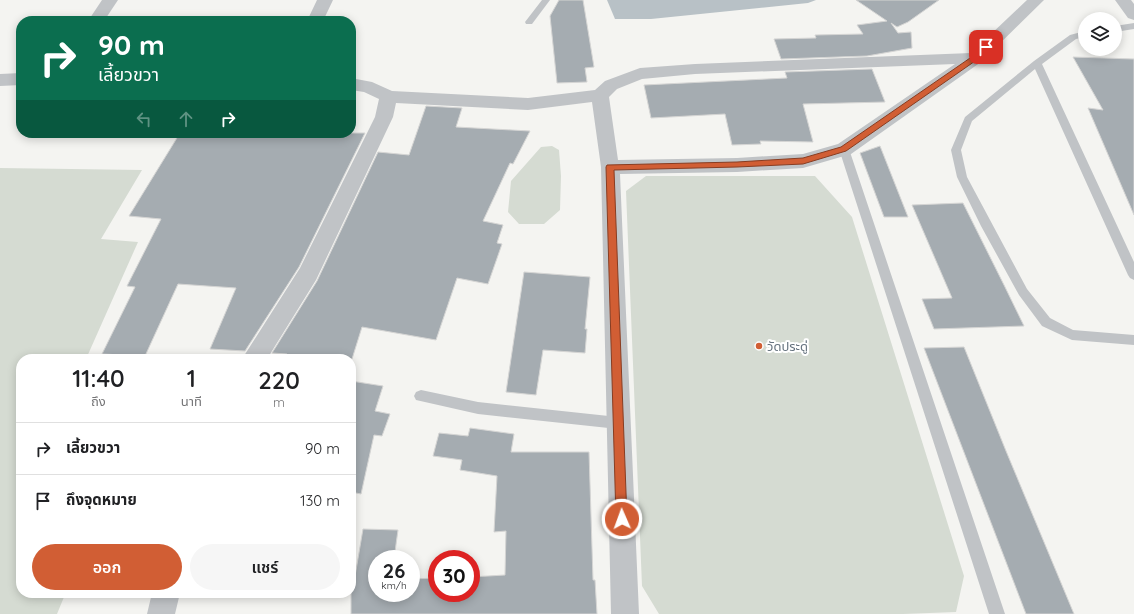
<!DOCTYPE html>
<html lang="th">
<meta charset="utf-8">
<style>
body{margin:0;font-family:Quicksand,"Noto Sans Thai",sans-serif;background:#f6f6f6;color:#202124;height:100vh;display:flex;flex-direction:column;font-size:15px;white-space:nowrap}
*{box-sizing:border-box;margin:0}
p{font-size:13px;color:#757577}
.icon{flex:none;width:22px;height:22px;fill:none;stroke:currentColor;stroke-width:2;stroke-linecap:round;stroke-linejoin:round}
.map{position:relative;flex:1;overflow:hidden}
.details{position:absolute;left:16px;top:354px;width:340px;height:244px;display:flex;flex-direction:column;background:#fff;border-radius:16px;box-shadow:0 2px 10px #0003}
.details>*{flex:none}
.guide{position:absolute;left:16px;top:16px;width:340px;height:122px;border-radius:16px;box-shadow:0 2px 10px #0003;background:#0b6e4f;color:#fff;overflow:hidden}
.tools{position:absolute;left:1078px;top:12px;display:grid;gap:8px}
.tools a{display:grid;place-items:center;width:44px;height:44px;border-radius:50%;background:#fff;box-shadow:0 2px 10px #0003;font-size:20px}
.speed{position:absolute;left:368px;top:550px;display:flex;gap:8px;font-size:20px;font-weight:700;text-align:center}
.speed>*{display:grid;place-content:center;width:52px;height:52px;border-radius:50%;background:#fff;box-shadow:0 2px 10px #0003;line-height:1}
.speed small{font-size:10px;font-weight:400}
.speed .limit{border:6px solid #d22;background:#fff;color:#111}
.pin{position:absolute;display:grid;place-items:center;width:34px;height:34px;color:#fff;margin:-17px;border-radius:8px;box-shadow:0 2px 6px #0006}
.me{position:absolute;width:44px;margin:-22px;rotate:358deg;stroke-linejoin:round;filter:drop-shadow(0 0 3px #0008)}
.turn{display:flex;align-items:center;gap:14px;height:84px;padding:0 16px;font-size:18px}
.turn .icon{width:52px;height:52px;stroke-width:2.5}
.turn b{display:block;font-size:28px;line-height:34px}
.lanes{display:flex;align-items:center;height:38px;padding:0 16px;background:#0003;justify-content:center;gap:20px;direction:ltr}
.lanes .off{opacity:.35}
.eta{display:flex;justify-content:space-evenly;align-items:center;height:68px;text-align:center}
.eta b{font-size:24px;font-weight:600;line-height:28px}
.cta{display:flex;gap:8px;margin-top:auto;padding:8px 16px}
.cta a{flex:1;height:46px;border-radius:24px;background:#d15e34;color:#fff;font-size:16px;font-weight:600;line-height:46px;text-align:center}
.cta a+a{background:#f6f6f6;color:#202124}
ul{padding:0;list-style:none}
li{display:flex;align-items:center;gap:12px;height:52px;padding:0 16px;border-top:1px solid #e0e0e0}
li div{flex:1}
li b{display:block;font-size:15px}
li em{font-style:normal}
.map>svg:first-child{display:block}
.green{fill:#d5dbd2}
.water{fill:#b8c1c6}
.building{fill:#a5acb1;stroke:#d5d5d4}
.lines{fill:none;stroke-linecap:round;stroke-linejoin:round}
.service{fill:#c0c3c6;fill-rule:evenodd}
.minor{fill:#c0c3c6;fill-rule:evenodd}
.route{fill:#d15e34;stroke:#883d22}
.poi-dot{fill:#d15e34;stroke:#fff;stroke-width:1.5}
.labels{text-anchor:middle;stroke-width:4;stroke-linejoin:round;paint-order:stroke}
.poi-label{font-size:13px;fill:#66737f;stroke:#fff;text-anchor:start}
</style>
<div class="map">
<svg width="1134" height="614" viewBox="0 0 1134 614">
<rect width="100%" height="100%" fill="#f4f4f1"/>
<!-- green -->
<path class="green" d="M552,146l7,4 2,26 -1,34 -16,14h-25l-11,-12 3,-31 30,-34z
M0,168l142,2 -41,69 37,3 -52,117h-65v234h124l-2,5 -79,-1 -7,17h-57z
M646,176h169l37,41 112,359 -8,36 -53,2h-244l-17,-28 -16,-395z"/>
<!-- water -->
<path class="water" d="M607,0h209l-8,3 -157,16h-36z"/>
<!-- building -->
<path class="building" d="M559,0h24l11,67 -9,1 2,14 -30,1 -7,-67z
M856,0h83l-31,22 -11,5 -6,-4 7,10 13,-1 1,16 -45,8 -86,3 -7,-20 42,-1 -1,-3 48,-1 -6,-9 30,-4z
M1073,57l61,2v156l-46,-107 15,2z
M872,69l13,33 -82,2 10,38 -53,-1 1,3 -29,1 -7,-31 -74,4 -7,-33 143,-7 -2,-6z
M426,106l36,2 -6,19 74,4 -17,33 -3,-1 -27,58 20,4 -6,18 5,1 -14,40 -31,-6 -21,62 -74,-13 -10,32h-66l1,-5 -15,-1 45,-72 61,-129 31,3z
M180,133h185l-66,134 -54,84 -35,-2 26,-61 -58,-4 -33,72 -43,-2 33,-67 -8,-1 34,-67 -32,-3z
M880,146l28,71h-24l-24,-64z
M963,203l41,82 20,41 -90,3 -12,-30 30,-1 -40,-93z
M524,272l66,5 -5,52h2l-2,24 -42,-3 -7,45 -30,-3z
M964,347l42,104 68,163h-48l-102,-266z
M351,381l32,5 -8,25 15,3 -8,22 -8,-1 -13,59 -10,-2z
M470,428l44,6 -3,18h78l4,128h2l2,34h-246v-32h3l9,-53 35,1 -4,29h-17v34h34v-14l26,-1v15h34v-16l34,-2 1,-44 -12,1 3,-56 -37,-6 2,-10 -29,-4 6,-23 29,3z"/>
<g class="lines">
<!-- service -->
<path class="service" d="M542,0h8l-18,24h-6l-1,-2z
M1134,23v6l-19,3v-6z
M1085,31v6l-9,2 -34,25 92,198v18l-4,-2 -2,-3 -93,-206 -63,52 -11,29 6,27 60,112 23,29 23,12 61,5v10l-62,-5 -30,-14 -23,-31 -38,-69 -24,-49 -6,-27 14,-33 69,-56 36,-26z
M844,145l4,1 1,3 156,465h-16l-150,-465 1,-3z
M421,390l57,12 140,15 5,2 2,4 -2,4 -5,2 -140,-15 -62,-14 -2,-4 2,-4z"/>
<!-- minor -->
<path class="minor" d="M102,0h16l-14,21h-16z
M317,0h16l-10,21h-16z
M1027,0h17l-63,62 -130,92 -48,14 -66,4 -117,2 19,440h-28l-10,-447 -9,-65 -64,8 -132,-7 -3,14 -77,163 -49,79h-25l58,-91 75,-151 4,-18 -15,-7 -13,-2v-12l21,4 20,9 136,7 67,-8 10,-9 35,-13 55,-4 276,-11zM955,64l-117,80 -35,10 -66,4 -119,2 -9,-63 8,-8 25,-10 53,-5z
M1115,0h16l3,4v16l-6,-2z
M21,73v12l-21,1v-12z
M152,593h28l-5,21h-28z"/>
</g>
<!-- route -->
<path class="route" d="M986,45l4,2 -12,12 -132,92 -43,13 -66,3 -123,3 13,349 -1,3 -4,2 -4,-2 -2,-3 -10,-352 1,-2 130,-3 66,-4 38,-11 132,-91z"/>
<!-- markers -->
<circle class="poi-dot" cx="759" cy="346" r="4"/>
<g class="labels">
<!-- poi labels -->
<g class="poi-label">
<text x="767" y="351">วัดประดู่</text>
</g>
</g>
</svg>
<div class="tools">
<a><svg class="icon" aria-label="layers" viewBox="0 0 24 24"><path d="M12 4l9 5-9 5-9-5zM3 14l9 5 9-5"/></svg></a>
</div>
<div class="speed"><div>26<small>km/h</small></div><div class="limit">30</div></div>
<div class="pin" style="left:986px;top:47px;background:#d93025"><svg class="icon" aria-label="arrive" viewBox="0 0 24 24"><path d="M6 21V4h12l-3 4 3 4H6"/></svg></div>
<svg class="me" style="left:622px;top:519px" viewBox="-20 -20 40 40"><circle r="17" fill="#d15e34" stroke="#fff" stroke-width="3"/><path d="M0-11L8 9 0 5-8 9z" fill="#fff"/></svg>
<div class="guide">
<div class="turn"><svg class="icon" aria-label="right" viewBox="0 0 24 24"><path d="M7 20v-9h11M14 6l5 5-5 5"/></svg><div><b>90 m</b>เลี้ยวขวา</div></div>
<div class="lanes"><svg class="icon off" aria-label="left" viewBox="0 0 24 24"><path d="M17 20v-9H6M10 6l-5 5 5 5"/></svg><svg class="icon off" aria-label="ahead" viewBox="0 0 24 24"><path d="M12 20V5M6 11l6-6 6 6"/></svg><svg class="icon" aria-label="right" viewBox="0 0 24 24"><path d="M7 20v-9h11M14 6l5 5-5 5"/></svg></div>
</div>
<section class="details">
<div class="eta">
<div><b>11:40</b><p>ถึง</p></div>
<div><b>1</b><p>นาที</p></div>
<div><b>220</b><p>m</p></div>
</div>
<ul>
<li><svg class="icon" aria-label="right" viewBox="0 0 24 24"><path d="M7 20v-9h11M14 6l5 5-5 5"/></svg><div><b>เลี้ยวขวา</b></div><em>90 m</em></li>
<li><svg class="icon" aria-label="arrive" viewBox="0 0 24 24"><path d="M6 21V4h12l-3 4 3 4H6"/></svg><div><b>ถึงจุดหมาย</b></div><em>130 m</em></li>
</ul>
<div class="cta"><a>ออก</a><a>แชร์</a></div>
</section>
</div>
